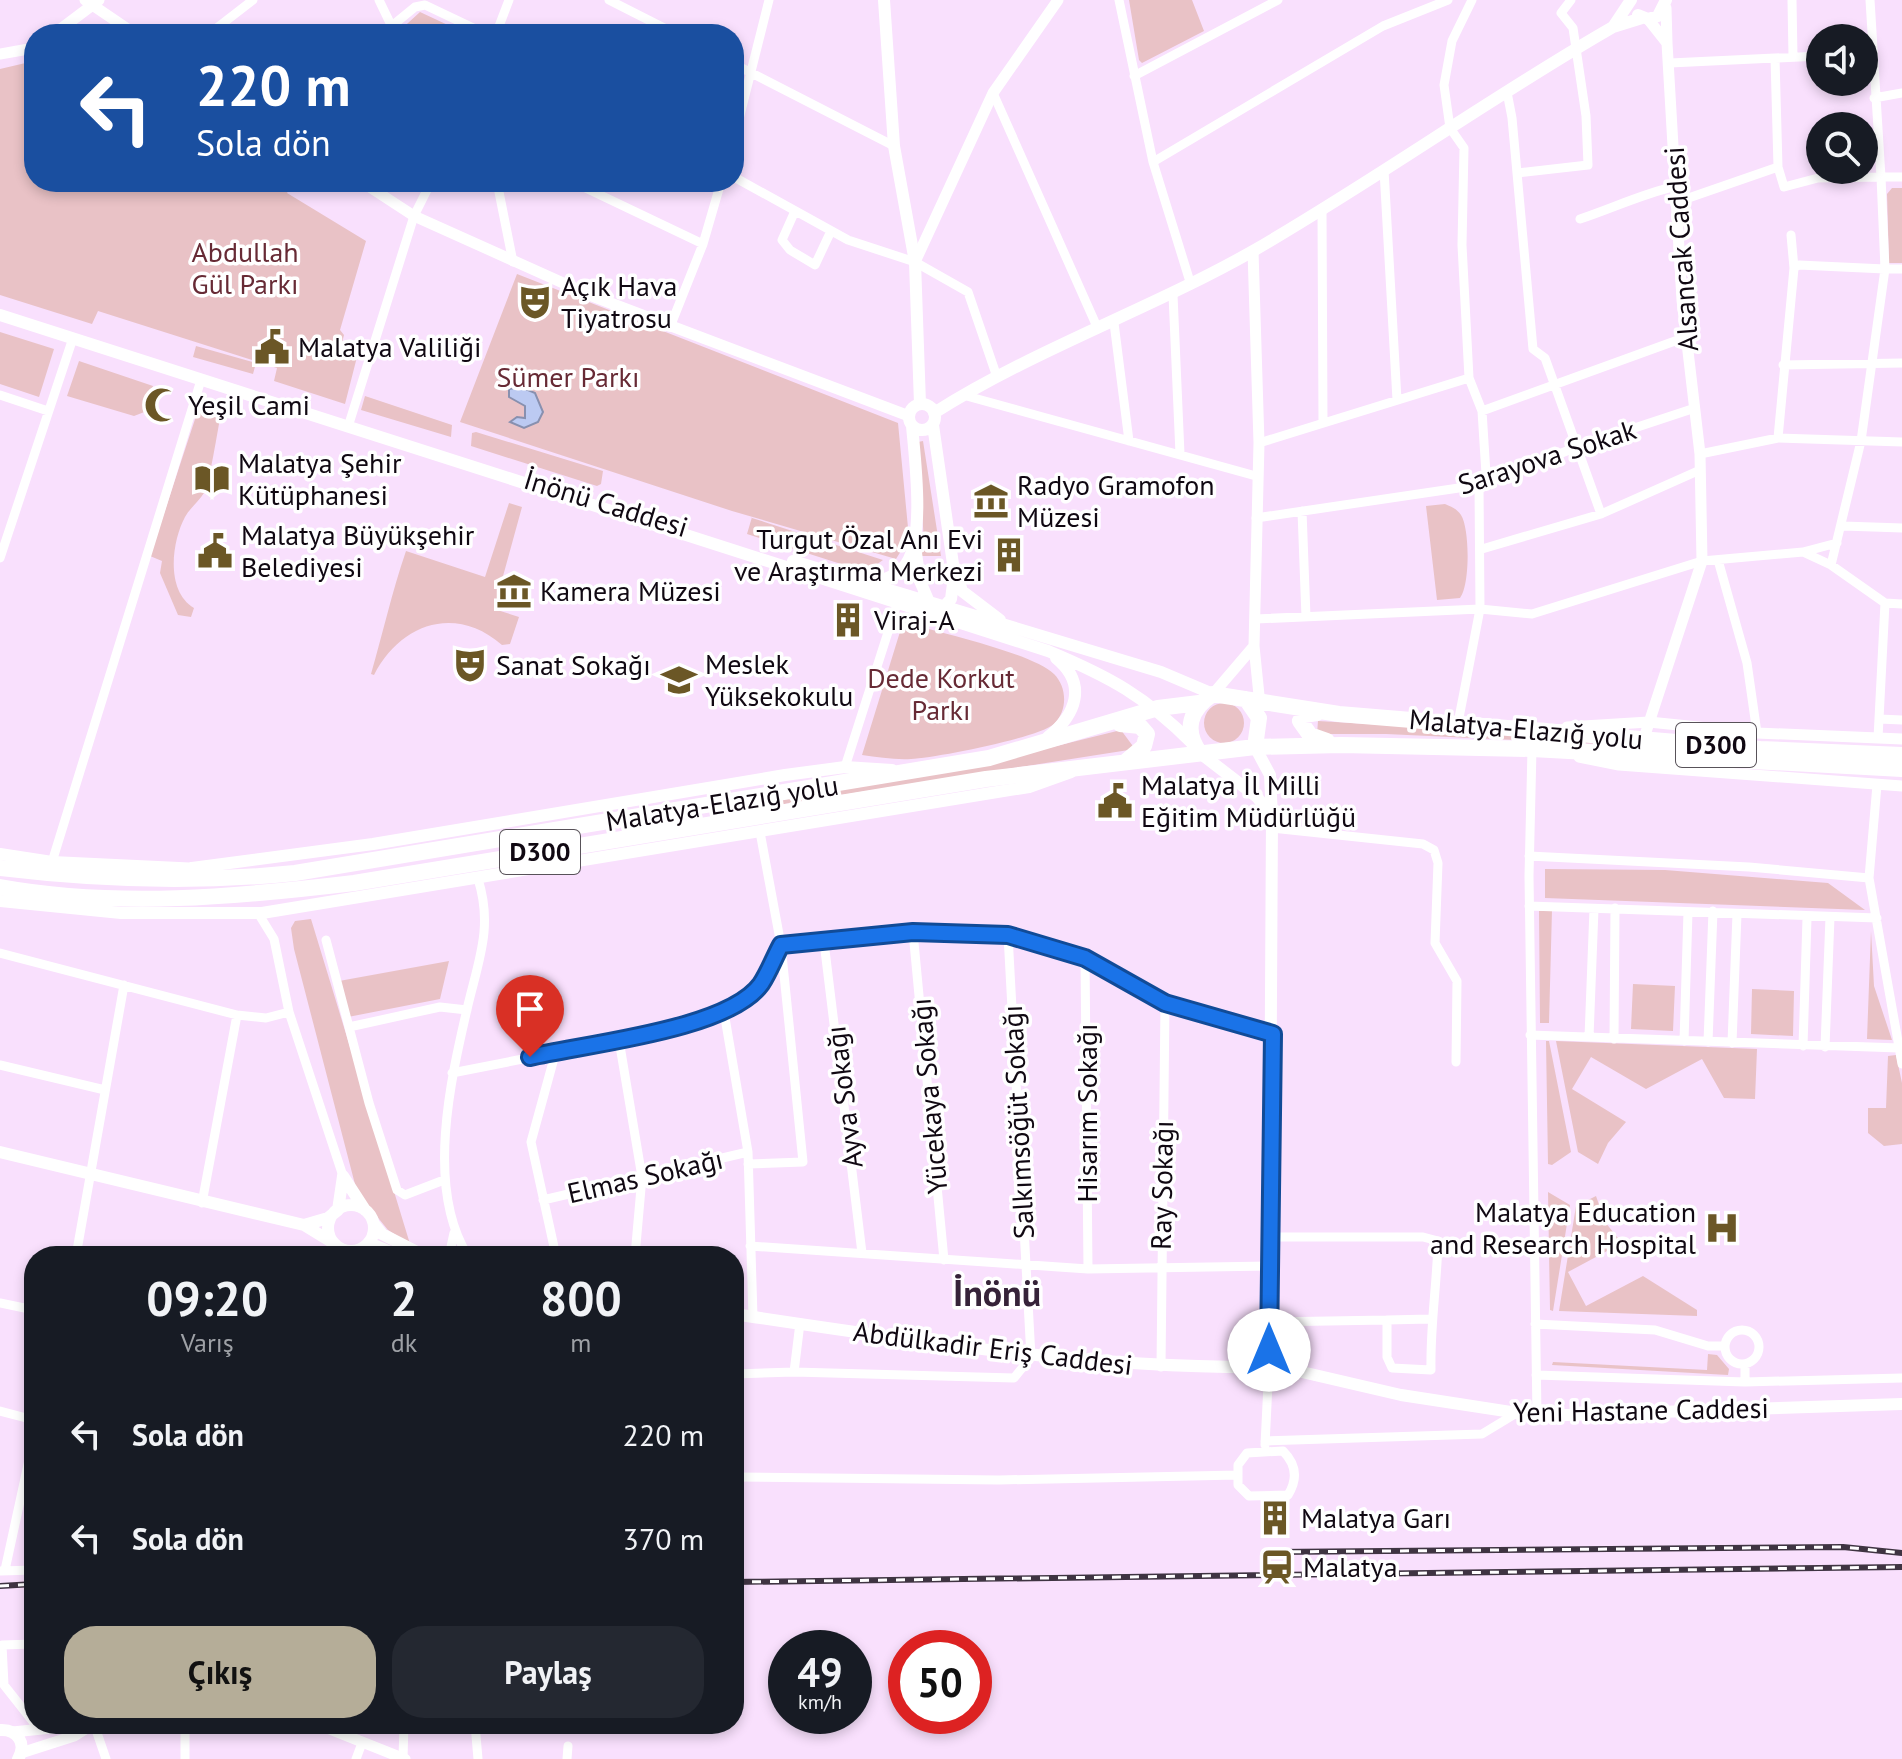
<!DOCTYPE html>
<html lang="tr">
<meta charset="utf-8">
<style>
body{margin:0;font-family:"PT Sans",sans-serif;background:#242831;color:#f1f3f6;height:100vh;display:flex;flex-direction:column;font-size:30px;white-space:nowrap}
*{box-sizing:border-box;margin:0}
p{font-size:26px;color:#9ea1a6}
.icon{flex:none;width:44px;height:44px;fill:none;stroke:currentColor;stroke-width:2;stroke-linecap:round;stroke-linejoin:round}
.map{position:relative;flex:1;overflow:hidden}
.details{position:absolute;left:24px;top:1246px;width:720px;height:488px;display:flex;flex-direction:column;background:#171b24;border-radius:32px;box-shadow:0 4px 12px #0003}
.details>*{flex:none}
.banner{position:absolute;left:24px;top:24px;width:720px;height:168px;border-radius:32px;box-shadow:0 4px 12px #0003;background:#1a4fa0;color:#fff;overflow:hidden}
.tools{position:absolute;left:1806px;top:24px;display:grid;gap:16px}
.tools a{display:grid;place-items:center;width:72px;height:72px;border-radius:50%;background:#171b24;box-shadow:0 4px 12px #0003;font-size:40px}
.speed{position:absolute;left:768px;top:1630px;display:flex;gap:16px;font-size:40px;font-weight:700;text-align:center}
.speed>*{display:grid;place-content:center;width:104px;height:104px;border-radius:50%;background:#171b24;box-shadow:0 4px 12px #0003;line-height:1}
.speed small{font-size:20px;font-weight:400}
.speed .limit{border:12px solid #d22;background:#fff;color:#111}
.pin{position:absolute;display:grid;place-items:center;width:68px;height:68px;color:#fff;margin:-82px -34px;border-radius:50% 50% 50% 0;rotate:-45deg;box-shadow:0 0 8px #0007}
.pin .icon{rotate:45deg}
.me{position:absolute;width:88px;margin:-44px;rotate:0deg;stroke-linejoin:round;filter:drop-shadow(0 0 6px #0008)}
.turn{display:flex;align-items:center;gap:28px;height:168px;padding:0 40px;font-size:36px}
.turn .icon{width:104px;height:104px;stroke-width:2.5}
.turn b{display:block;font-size:56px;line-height:68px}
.eta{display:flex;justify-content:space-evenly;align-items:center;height:136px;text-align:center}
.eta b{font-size:48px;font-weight:800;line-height:56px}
.button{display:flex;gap:16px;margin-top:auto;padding:16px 40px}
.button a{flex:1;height:92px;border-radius:32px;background:#b5ad98;color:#111;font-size:32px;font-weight:800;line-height:92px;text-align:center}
.button a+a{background:#242831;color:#f1f3f6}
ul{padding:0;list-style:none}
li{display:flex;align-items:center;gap:24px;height:104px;padding:0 40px}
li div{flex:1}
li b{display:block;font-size:30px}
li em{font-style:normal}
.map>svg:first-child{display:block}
.green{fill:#e9c2c6}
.water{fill:#bccaf2;stroke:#8890af;stroke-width:2}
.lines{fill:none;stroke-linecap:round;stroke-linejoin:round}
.minor{stroke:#fff;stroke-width:9}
.tertiary{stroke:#fff;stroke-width:11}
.secondary{stroke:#fff;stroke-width:12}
.trunk{stroke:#fff;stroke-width:16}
.rail-casing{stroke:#3f3442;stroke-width:6}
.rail{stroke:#fff;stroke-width:3;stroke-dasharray:9;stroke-linecap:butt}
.route-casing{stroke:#114b97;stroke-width:20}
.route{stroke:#1a73e8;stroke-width:14}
.labels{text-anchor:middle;stroke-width:7;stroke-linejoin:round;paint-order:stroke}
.shield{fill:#fff;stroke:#585259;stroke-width:2}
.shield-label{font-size:26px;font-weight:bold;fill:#100812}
.street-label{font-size:28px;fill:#100812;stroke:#fff}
.park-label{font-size:28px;fill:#672a35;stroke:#fff}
.poi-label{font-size:28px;fill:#100812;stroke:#fff;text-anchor:start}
.district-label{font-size:36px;font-weight:bold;fill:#362339;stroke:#fff}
</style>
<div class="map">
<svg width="1902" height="1759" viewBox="0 0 1902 1759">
<rect width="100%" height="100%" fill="#f9e0fd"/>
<!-- green -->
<path class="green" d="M1129,0h63l12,31 -62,32 -3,-3z
M420,12l47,22h-71z
M34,61v121h259l-6,11 79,48 -26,89 4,5 -3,12 17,6 -13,51 -71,-23 3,-13 -179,-57 -6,13 -92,-29v-226z
M1892,188h10v75h-13l-2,-69z
M517,274l381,149 11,115 -13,21 -164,-48 -272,-89z
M0,332l54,17 -15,48 -39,-13z
M196,346l60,17 -3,11 -60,-17z
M79,361l74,25 -6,25 -13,5 -67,-20z
M365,396l87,29 -1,12 -90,-27z
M203,406l18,8c-3,13 -12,73 -17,79 -5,8 -14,15 -19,24 -13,24 -20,74 9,91l-3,9 -13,-2 -18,-42 2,-12 -12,-5 49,-149z
M476,432l127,39 -2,13 -4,2 -126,-40 1,-13z
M923,441l18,115h-20l3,-13 -6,-101z
M509,503l13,4 -28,102 25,8 -9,27 -8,1c-47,-41 -102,-21 -128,30l-3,-1c12,-42 21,-82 35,-123l79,26z
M1445,504c7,3 12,5 16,11 9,14 9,71 -1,83l-23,2 -11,-94z
M752,517v1l131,42 -17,12 -119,-38z
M903,622c34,10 129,31 151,52 13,13 14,36 0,50 -16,14 -119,34 -143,35 -16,1 -33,-2 -49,-4z
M1204 723a20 20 0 1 1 40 0a20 20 0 1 1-40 0Z
M1318,721l306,18v6l-238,-11h-69z
M1121,730l14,19 -376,59 -1,-6 242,-42z
M1545,869l120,1 163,13 37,27 -320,-12z
M1552,910l-3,113h-9l-1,-112z
M311,919l99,325 -22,-14 -31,-38 -63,-243 -3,-21 4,-7z
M1871,931l3,55 18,54 -25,-1z
M449,961l-9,38 -92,18 -9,-36z
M1633,984l42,2 -2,45 -42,-2z
M1752,989l42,2 -1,45 -42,-2z
M1546,1041h3l22,111 -19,13 -4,-1z
M1556,1041l201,8 -2,50 -31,-1 -22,-39 -56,30 -55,-32 -19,32 54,33 -18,21 -10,21 -20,-12z
M1896,1055l6,28v61l-18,2 -16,-13v-25h18l2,-52z
M1548,1192l22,13 -17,106 -3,-1z
M1596,1196l9,26 17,21 -54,29 18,34 57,-30 54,34v6l-138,-5 17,-105z
M1708,1354l9,1 12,14 -1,6 -176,-10 1,-3 154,8z"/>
<!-- water -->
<path class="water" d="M521,387l14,6 8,19 -5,10 -14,6 -14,-6 7,-5 8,1v-12l-16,-9v-8z"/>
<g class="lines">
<!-- minor -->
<path class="minor" d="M379,0l13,27
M609,0l67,34
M1119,0l34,162 38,123
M1792,0l1,57
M1870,0l11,177h21
M209,34l44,-34
M382,34l33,-27 10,-2 61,29
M496,34l13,-34
M1670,63l150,-7
M734,64l160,82
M1134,76l144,-76
M1507,92l5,26 21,231 12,9 56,156
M993,93l105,236
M1874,98l28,-5
M734,139l35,-139
M1153,162l230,-136 65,-26
M1384,170l13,230
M1517,173l71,-8 -2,-49 -13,-88 -12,-15 10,-13
M734,177l114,63 67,22 53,30 29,85
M497,182l16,80
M573,182l130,62 18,-62
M1677,202l101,-35 -3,-109
M1322,209l1,214
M795,211l-13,29 8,10 25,15 16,-34
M1580,219c33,-11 62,-25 96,-33
M1791,235l3,33
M1173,295l7,159
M1114,323l15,118
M670,327l33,-83
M1783,365l119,-2
M0,395l48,16
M963,395l293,81
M1482,411l204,-74
M348,427l66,-211 17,-34
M1778,438l16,-170 5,-3 86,4 -4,-92 -63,1 -34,9 -6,-20
M1259,443l210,-65
M1700,454l78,-16 124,4
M1302,511l4,106
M1256,518l223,-33 98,-38 118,-39
M1843,526l59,2
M1482,549l119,-35 99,-44
M1803,552l34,-9
M0,558l73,-220
M1718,560l29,103 10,70
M1831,565l30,-124 24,-172h17
M1256,619l224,-10 52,5 170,-53 101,-9 28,13 54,38
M1879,719l23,1
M1458,723l22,-114 -1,-124 7,-11 -4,-63 -13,-33 -7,-133 2,-97 -14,-20 -6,-43 8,-44 20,-41
M1878,738l7,-135 17,1
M1532,749l-3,127 8,540
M845,767l52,-163
M1877,785l-8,93 33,186
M1272,828l151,16 11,6 4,13 -3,80 22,38 -1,81
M1529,856l220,11 120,11
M52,862l149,-482
M1529,906l348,12
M258,913l16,26 15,73 54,164
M913,932l31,328
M326,940l43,163 28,87 8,5 39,-15
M824,942l38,311
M0,953l237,62 29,3 23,-6
M1085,958l3,311
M724,1012l24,140 5,165
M349,1027l91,-20 27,3
M1530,1035l369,13
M1589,1037l5,-128
M1614,1039l1,-131
M619,1040l23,137 -7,79
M1684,1041l4,-129
M1708,1042l5,-131
M1732,1043l5,-129
M1803,1046l4,-128
M1825,1047l5,-130
M556,1051l-25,91 25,114
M0,1065l105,25
M452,1073l167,-33 105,-28 36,-26 21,-41 132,-13 95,3 77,23 80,45 108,31
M748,1164l55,-2 -22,-217 -21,-113
M543,1200l205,-48
M202,1203l35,-188
M1269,1237h154l15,4c-1,44 -8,85 -7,129l-39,-2 -5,-11v-37l-118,2
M750,1246l338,23 181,-3
M76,1256l48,-271
M449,1256l5,-23
M468,1256c-43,-68 -17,-178 0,-251 11,-46 25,-79 10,-126
M0,1303l34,7
M1387,1320l43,-1
M1535,1324l120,6 53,16h17
M1725 1347a17 17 0 1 1 34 0a17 17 0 1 1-34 0Z
M1161,1367l4,-364
M794,1372l6,-49
M734,1374l60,-2 220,6 17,-21 -23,-422
M1536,1375l209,7v-18
M1745,1382l157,-4
M0,1411l34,9
M1265,1441l217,-7 33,-20
M1265,1445l3,-61
M1283,1451c13,13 15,28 5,44l-39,1 -11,-11v-20l9,-12z
M734,1477l265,3 239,-5
M5,1570l29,-133
M1,1571l33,-1
M34,1644l-32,1 2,40 30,38
M94,1724l12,35
M475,1724l3,35
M403,1758l1,-34
M185,1759v-35
M356,1759l6,-16
M567,1759l1,-13"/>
<!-- tertiary -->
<path class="tertiary" d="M85,0l50,34
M1648,19l19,24 -1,-35
M54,34l45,-34
M0,54l34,-6
M362,182l52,34 178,80 317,120
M1253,251l6,192 -5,203 6,59
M915,262l78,-169 65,-93
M1213,694l41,-48
M1567,727l82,-5 108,11 145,6
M1644,738l58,-177 -2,-107 -18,-154 -15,-257
M1579,757l40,8 283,21
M303,1724l24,4 78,31
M13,1732l77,-8
M21,1753l53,-17 19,-12"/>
<!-- secondary -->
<path class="secondary" d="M884,0l10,146 21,116 5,142
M1631,0l-18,27 29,-9
M1638,15l10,4 10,-3 8,-16
M0,315l1048,336c62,26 97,45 145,93
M909 417a13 13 0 1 1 26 0a13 13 0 1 1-26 0Z
M934,413c101,-64 215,-103 319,-162 123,-71 238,-154 360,-224
M933,425l20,139 9,27 38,29
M915,546l5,35 15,35 16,-17 3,-23
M793,561l368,111 52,22
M868,585c13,-4 30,-9 38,-21 19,-27 9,-104 6,-138
M1048,737c28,-22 40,-53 8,-79
M1255,747l15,28 2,42 -3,533
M1200,753l57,44 15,20
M0,854l52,8 148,7
M192,868l181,-24 412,-69 60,-8 47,3
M0,901l121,12h141l729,-120 38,-6 42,-15
M0,1152l304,73 31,19 7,12
M343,1176l22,34
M328 1228a23 23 0 1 1 46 0a23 23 0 1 1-46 0Z
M374,1224l8,10 43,22
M304,1225l24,-7 10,-8 5,-34
M369,1243l31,13
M734,1314c174,26 343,53 520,53
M1255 1367a17 17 0 1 1 34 0a17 17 0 1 1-34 0Z
M1289,1369l112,26 136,21 365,-12
M0,1730c18,-1 27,14 18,29"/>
<!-- trunk -->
<path class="trunk" d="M1246,699l13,19 -4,29
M1317,713l-13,2 -4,6 10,14 17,6
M1120,724l20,2 7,8 -3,12 -19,16
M1200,753c-17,-23 -10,-44 13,-59l126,20 421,35 142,6
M0,868c99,12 196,15 295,5l694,-115 169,-50 41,-5
M0,887c117,21 237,10 354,-4l632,-104 269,-32 86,-2 191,4 370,20"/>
<!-- rail casing -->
<g class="rail-casing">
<path id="rail" d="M1274,1552l569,-5 59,6
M734,1582l1168,-15
M0,1586l34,-2"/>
</g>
<!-- rail -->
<use href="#rail" class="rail"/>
</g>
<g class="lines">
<!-- route casing -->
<g class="route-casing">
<path id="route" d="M530,1057c55,-13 198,-27 231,-73 8,-12 13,-26 20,-39l132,-13 95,3 77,23 80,45 108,31 -4,316"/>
</g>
<!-- route -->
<use href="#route" class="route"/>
</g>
<!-- icons -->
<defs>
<g id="theatre-bare" transform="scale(2.76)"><path d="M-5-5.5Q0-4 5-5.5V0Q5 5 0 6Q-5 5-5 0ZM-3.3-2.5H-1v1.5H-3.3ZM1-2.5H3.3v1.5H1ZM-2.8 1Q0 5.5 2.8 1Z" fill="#6b5726" stroke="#fff" stroke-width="2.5" paint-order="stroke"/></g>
<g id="civic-bare" transform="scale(2.76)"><path d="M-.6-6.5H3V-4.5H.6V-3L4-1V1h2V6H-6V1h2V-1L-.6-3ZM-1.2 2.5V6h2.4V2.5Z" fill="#6b5726" stroke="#fff" stroke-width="2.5" paint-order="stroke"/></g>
<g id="mosque-bare" transform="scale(2.76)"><path d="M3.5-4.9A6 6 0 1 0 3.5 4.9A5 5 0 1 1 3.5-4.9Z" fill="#6b5726" stroke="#fff" stroke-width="2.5" paint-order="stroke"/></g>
<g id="library-bare" transform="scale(2.76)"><path d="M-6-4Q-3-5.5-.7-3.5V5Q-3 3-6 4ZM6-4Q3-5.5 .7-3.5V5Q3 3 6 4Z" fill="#6b5726" stroke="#fff" stroke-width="2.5" paint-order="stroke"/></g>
<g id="museum-bare" transform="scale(2.76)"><path d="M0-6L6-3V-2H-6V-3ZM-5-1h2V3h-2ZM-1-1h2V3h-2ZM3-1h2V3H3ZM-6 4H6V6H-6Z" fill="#6b5726" stroke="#fff" stroke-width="2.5" paint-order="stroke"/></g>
<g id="building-bare" transform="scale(2.76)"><path d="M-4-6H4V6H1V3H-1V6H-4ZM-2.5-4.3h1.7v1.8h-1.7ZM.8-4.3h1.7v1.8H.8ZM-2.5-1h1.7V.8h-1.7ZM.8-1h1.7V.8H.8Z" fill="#6b5726" stroke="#fff" stroke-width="2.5" paint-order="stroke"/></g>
<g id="university-bare" transform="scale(2.76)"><path d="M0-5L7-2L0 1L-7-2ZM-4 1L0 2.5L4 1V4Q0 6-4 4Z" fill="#6b5726" stroke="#fff" stroke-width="2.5" paint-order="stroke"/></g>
<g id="hospital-bare" transform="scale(2.76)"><path d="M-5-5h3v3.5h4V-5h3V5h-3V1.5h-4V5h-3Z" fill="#6b5726" stroke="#fff" stroke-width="2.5" paint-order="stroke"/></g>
<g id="station-bare" transform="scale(2.76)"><path d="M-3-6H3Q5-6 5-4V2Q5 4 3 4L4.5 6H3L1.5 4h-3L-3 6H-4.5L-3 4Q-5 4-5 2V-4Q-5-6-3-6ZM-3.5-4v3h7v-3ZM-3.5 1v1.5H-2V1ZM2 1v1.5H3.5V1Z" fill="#6b5726" stroke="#fff" stroke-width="2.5" paint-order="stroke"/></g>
</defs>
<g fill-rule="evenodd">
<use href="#theatre-bare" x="535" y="302"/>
<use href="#civic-bare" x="272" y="347"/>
<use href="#mosque-bare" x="162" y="405"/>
<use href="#library-bare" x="212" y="479"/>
<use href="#museum-bare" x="991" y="501"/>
<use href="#civic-bare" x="215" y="551"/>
<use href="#building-bare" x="1009" y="555"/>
<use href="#museum-bare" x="514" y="591"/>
<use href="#building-bare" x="848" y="620"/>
<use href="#theatre-bare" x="470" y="665"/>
<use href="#university-bare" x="679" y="680"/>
<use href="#civic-bare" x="1115" y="801"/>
<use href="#hospital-bare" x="1722" y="1228"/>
<use href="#building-bare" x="1275" y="1518"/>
<use href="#station-bare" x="1277" y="1567"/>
</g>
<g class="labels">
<!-- shield labels -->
<g class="shield">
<rect x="1676" y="723" width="80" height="44" rx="6"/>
<rect x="500" y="830" width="80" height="44" rx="6"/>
</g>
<g class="shield-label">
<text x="1716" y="754">D300</text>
<text x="540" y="861">D300</text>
</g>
<!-- street labels -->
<g class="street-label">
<text transform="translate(1681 249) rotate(-94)" y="10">Alsancak Caddesi</text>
<text transform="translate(1547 457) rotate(-18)" y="10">Sarayova Sokak</text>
<text transform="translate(606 503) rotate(17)" y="10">İnönü Caddesi</text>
<text transform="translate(1526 729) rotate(5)" y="10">Malatya-Elazığ yolu</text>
<text transform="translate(722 803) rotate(-9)" y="10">Malatya-Elazığ yolu</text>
<text transform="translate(929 1096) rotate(-95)" y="10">Yücekaya Sokağı</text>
<text transform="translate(844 1097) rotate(-97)" y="10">Ayva Sokağı</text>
<text transform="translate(1087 1113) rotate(-90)" y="10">Hisarım Sokağı</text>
<text transform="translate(1018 1122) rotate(-93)" y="10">Salkımsöğüt Sokağı</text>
<text transform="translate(645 1176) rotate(-13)" y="10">Elmas Sokağı</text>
<text transform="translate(1162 1185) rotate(-89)" y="10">Ray Sokağı</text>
<text transform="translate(993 1348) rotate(7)" y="10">Abdülkadir Eriş Caddesi</text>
<text transform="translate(1641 1410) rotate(-1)" y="10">Yeni Hastane Caddesi</text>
</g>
<!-- park labels -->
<g class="park-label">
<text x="245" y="262">Abdullah<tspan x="245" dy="32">Gül Parkı</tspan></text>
<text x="568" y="387">Sümer Parkı</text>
<text x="941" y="688">Dede Korkut<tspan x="941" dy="32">Parkı</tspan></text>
</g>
<!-- poi labels -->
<g class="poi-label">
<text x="561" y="296">Açık Hava<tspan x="561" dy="32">Tiyatrosu</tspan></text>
<text x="298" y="357">Malatya Valiliği</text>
<text x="188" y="415">Yeşil Cami</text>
<text x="238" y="473">Malatya Şehir<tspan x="238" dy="32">Kütüphanesi</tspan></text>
<text x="1017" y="495">Radyo Gramofon<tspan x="1017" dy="32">Müzesi</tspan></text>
<text x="241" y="545">Malatya Büyükşehir<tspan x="241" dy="32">Belediyesi</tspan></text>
<text x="983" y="549" text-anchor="end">Turgut Özal Anı Evi<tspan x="983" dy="32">ve Araştırma Merkezi</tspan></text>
<text x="540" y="601">Kamera Müzesi</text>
<text x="874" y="630">Viraj-A</text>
<text x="705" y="674">Meslek<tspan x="705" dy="32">Yüksekokulu</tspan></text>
<text x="496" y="675">Sanat Sokağı</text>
<text x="1141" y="795">Malatya İl Milli<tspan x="1141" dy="32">Eğitim Müdürlüğü</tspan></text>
<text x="1696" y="1222" text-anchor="end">Malatya Education<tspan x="1696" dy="32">and Research Hospital</tspan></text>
<text x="1301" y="1528">Malatya Garı</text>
<text x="1303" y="1577">Malatya</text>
</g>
<!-- district labels -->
<g class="district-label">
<text x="997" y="1306">İnönü</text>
</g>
</g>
</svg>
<div class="tools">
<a><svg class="icon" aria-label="sound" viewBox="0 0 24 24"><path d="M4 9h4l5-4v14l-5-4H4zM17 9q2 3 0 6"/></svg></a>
<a><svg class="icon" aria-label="search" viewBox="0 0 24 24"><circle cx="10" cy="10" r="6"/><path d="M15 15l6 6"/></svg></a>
</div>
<div class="speed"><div>49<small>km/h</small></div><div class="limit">50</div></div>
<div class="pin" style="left:530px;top:1057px;background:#d93025"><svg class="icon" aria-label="arrive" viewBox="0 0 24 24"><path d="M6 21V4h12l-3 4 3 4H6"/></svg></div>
<svg class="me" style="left:1269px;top:1350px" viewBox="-20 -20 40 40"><circle r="19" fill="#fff"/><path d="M0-13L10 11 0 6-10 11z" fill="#1a73e8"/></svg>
<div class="banner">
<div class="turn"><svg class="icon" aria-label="left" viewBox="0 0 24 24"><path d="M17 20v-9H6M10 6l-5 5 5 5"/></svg><div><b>220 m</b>Sola dön</div></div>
</div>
<section class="details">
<div class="eta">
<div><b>09:20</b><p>Varış</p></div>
<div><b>2</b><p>dk</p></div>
<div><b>800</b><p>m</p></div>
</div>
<ul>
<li><svg class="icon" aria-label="left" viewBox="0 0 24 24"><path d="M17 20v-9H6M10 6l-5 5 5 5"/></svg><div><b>Sola dön</b></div><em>220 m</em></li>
<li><svg class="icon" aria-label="left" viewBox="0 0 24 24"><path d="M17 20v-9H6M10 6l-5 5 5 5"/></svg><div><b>Sola dön</b></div><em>370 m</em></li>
</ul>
<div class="button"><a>Çıkış</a><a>Paylaş</a></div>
</section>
</div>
